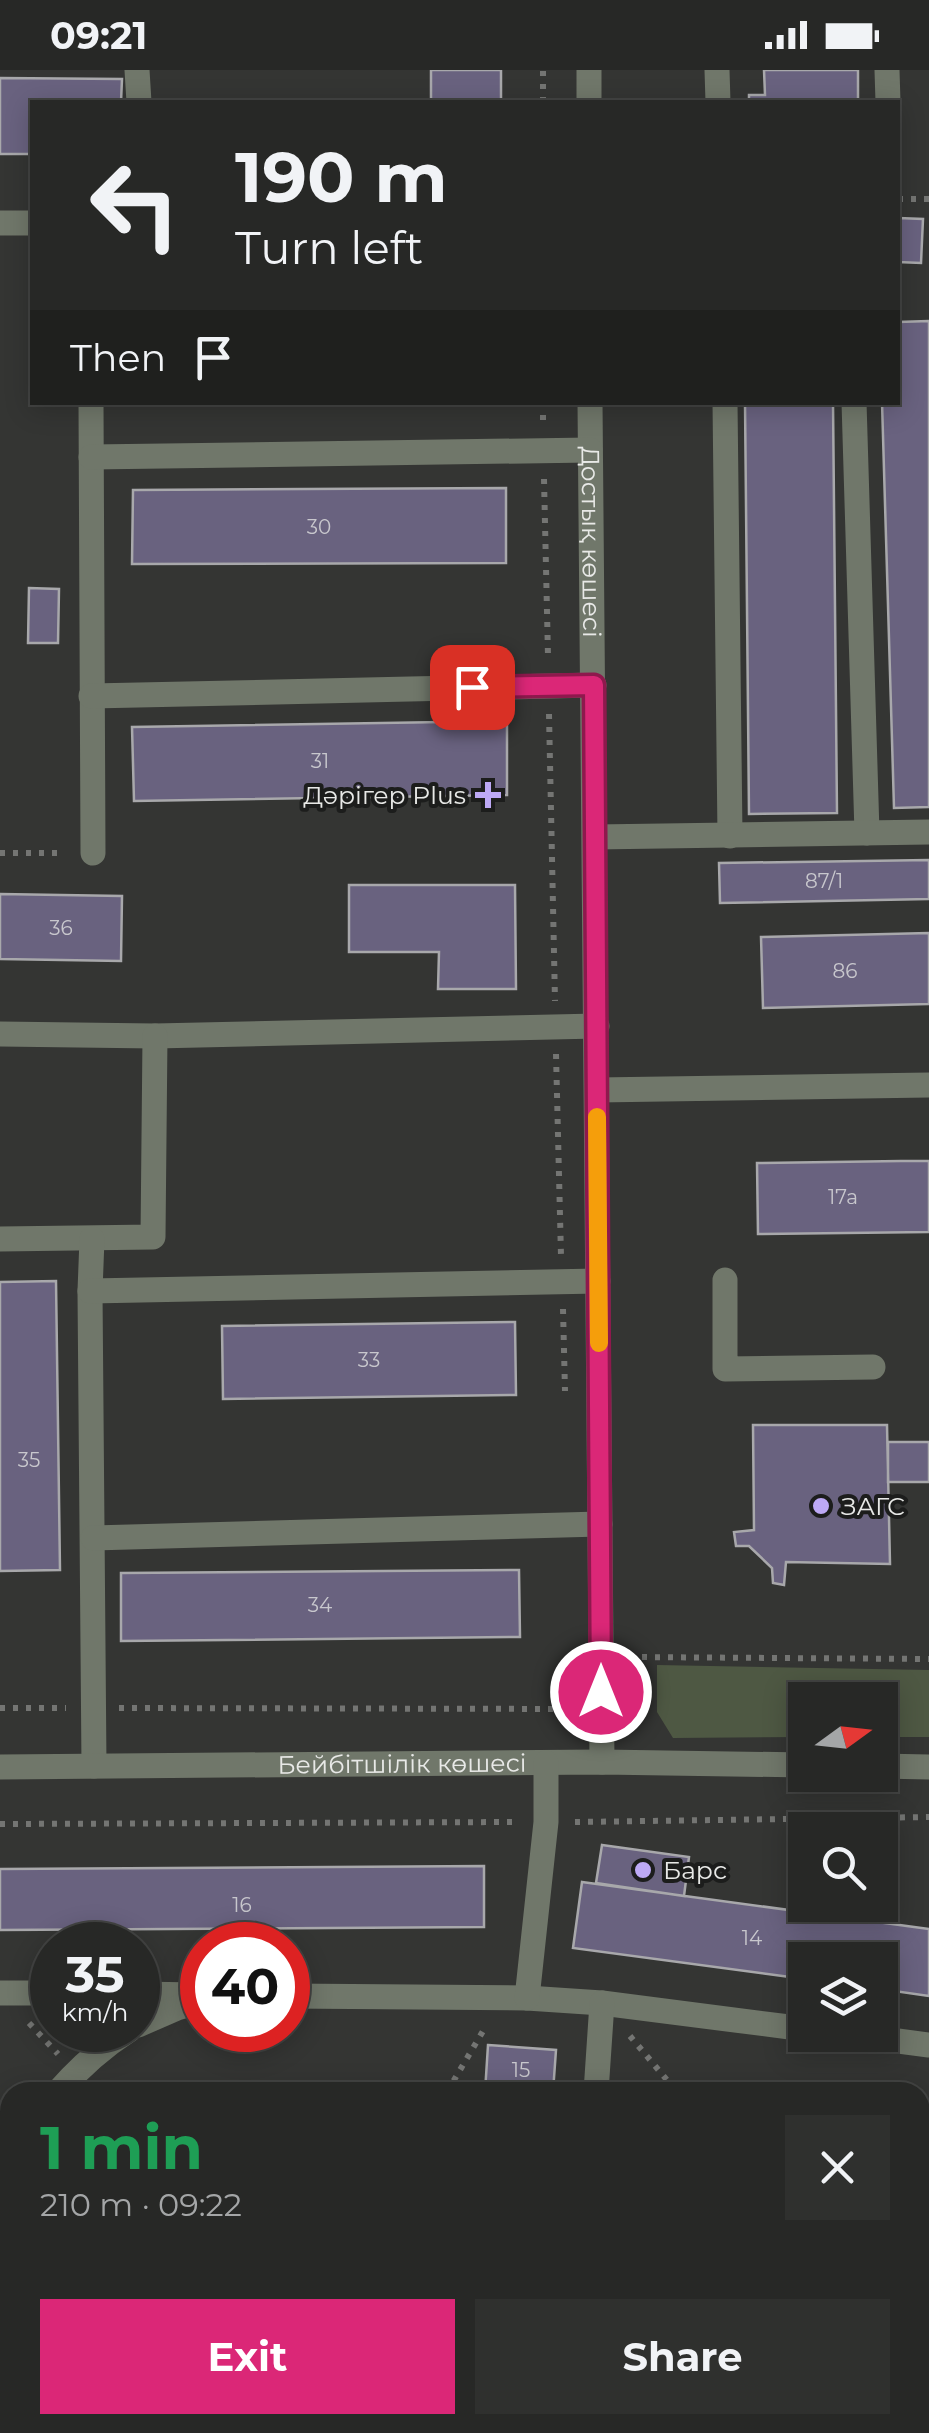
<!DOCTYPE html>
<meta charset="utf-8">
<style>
body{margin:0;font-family:Montserrat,sans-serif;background:#2f302e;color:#f1f3f6;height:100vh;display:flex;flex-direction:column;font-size:38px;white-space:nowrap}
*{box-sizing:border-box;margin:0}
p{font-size:32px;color:#a4a6a7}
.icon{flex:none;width:55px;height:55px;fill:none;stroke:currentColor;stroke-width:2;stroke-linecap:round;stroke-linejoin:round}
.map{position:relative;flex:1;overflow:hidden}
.details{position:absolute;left:0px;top:2012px;width:930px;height:352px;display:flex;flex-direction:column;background:#272826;border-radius:30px 30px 0 0;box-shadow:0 5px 25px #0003,0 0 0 2px #434443}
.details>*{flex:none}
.top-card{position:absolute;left:30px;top:30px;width:870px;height:305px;border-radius:0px;box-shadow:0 5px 25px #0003,0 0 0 2px #434443;background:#272826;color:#f1f3f6;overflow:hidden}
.needle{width:65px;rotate:75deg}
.tools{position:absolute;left:788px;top:1612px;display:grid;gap:20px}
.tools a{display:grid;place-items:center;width:110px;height:110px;border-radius:0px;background:#272826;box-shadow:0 5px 25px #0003,0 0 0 2px #434443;font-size:50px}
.speed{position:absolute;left:30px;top:1852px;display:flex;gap:20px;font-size:50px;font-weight:700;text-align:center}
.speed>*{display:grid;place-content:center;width:130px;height:130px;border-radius:50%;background:#272826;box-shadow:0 5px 25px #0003,0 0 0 2px #434443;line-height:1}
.speed small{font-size:25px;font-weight:400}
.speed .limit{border:15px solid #d22;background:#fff;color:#111}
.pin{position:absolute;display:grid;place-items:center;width:85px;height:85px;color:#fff;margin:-42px;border-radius:20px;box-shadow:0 5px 15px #0006}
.me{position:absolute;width:110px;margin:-55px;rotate:0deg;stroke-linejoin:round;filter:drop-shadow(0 0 8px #0008)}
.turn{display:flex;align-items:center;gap:35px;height:210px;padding:0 40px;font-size:45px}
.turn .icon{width:130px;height:130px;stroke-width:2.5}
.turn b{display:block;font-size:70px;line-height:85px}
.then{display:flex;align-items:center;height:95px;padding:0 40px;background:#0003;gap:20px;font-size:38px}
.round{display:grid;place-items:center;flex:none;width:105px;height:105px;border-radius:0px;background:#2f302e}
.headline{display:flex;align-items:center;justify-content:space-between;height:170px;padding:0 40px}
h1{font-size:60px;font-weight:700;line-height:75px;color:#1e9e55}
.cta{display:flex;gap:20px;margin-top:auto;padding:20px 40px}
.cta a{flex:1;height:115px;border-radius:0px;background:#db2777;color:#fff;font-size:40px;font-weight:700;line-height:115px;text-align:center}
.cta a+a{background:#2f302e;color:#f1f3f6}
.status{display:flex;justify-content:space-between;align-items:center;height:70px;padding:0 50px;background:#272826;direction:ltr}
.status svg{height:28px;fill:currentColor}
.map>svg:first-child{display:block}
.built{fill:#3c4038}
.green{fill:#4e5843}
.building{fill:#69627f;stroke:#a8a8ab;stroke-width:2.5}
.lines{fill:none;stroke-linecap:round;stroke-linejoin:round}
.path{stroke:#747573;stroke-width:6;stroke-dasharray:5 8;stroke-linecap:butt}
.minor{stroke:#70776a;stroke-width:25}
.route-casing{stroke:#8e194d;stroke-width:25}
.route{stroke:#db2777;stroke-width:18}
.slow{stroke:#f59e0b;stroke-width:18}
.poi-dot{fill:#bda9f5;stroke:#1c1d1c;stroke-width:4}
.labels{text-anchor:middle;stroke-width:8;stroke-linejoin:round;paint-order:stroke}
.number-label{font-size:20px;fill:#c8c7cd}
.street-label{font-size:25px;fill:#e8e9e7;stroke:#1c1d1c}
.poi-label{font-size:25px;fill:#e8e9e7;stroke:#1c1d1c;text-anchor:start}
</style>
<div class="status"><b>09:21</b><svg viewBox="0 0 49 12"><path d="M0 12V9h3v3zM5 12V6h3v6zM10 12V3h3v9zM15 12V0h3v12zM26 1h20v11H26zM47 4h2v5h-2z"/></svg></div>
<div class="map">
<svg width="929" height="2363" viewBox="0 0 929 2363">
<rect width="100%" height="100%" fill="#343533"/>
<!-- built -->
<path class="built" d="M321,2355h213l39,4v4h-267z"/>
<!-- green -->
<path class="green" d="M657,1595l272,5v67h-49v-37h-75v37l-132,1 -16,-26z"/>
<!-- building -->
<path class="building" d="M431,0h70v32h-70z
M764,0h94v32h-109v-7h16z
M0,8l122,1 -1,23h-89v52h-32z
M898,148l25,1 -2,44 -23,-1z
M929,251v486l-35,1 -12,-406h16v-80z
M745,332h88l4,411 -88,1z
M506,418v75l-374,1 1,-74z
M29,518l30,1 -1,54h-30z
M507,651v74l-373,6 -2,-74z
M929,790v39l-209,4 -1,-40z
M349,815h166l1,104h-78l1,-37h-90z
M0,824l122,2 -1,65 -121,-2z
M929,863v71l-166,4 -2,-71z
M901,1091h28v71l-171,2 -1,-71z
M56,1211l4,289 -60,1v-289z
M515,1252l1,73 -293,4 -1,-73z
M753,1355h134l3,139 -104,-2 -2,23 -11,-2 -1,-15 -23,-22h-13l-2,-14 20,-2z
M888,1372h41v40h-41z
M519,1500l1,67 -399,4v-68z
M602,1775l87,12 -5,39 -88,-13z
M484,1796v61l-484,3v-61z
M582,1812l347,47v67l-49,-7v-29h-75v19l-232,-31z
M488,1975l68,5 -3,42h-68z
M640,2356l49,3v4h-49z"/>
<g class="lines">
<!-- path -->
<path class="path" d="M543,32v-32
M898,129h31
M543,332v19
M544,409l4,177
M549,644l6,287
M0,783h64
M556,984l5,202
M563,1239l2,82
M629,1587l300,2
M0,1638h66
M119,1638l452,1
M575,1752l354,-5
M0,1754l518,-2
M29,1953l29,31
M630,1966l47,56
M447,2022l39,-66
M920,2074l9,-5
M920,2316l9,11
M686,2355l46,8
M253,2363l4,-8
M289,2363l14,-8"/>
<!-- minor -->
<g class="minor">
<path d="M137,0l2,32"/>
<path d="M589,0v32"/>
<path d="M717,0l1,32"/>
<path d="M887,0l1,32"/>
<path d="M0,153h32"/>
<path d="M91,332l2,451"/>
<path id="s1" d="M590,332l12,1360"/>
<path d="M725,332l5,434"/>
<path d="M854,332l13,431"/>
<path d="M91,387l499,-7"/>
<path d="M91,626l503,-11"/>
<path d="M595,767l334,-5"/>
<path d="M0,964l155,2 442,-10"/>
<path d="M597,1020l332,-5"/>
<path d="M0,1169l153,-2 2,-201"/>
<path d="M92,1169l-2,52 4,475"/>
<path d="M725,1210v89l148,-2"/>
<path d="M90,1221l508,-10"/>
<path d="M93,1468l507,-14"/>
<path d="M880,1696l49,1"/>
<path id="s2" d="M0,1697l602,-5 203,3"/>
<path d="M0,1923h52"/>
<path d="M138,1924l60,1"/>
<path d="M288,1926l239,2 75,5 203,26"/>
<path d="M527,1928l19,-176v-59"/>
<path d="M138,1955l39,-17 25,-7"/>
<path d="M853,1965l76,10"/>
<path d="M58,2022c21,-24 43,-44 71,-62"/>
<path d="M596,2022l6,-89"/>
<path d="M0,2108l10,-18"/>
<path d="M578,2363v-8"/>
</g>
</g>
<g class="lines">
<!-- route casing -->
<g class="route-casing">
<path id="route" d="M472,617l122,-2 7,1007"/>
</g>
<!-- route -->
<use href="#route" class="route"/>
<!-- slow -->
<path class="slow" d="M597,1047l2,226"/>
</g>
<!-- markers -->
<g class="poi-dot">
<path d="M483 710h10v10h10v10h-10v10h-10v-10h-10v-10h10z"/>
<circle cx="821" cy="1436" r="10"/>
<circle cx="643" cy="1800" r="10"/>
</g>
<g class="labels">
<!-- number labels -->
<g class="number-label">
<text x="319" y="464">30</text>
<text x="320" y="698">31</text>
<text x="824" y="818">87/1</text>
<text x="61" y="865">36</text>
<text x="845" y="908">86</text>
<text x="843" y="1134">17а</text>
<text x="369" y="1297">33</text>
<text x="29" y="1397">35</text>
<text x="320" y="1542">34</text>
<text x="242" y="1842">16</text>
<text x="752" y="1875">14</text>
<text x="521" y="2007">15</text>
</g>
<!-- street labels -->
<g class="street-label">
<text dy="9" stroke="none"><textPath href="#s1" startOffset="140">Достық көшесі</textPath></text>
<text dy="9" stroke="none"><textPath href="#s2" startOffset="402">Бейбітшілік көшесі</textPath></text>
</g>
<!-- poi labels -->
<g class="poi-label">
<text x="466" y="734" text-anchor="end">Дәрігер Plus</text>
<text x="841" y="1445">ЗАГС</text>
<text x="663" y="1809">Барс</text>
</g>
</g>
</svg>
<div class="tools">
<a><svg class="needle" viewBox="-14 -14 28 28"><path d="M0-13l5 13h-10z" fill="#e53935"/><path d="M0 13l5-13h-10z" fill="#a4a6a7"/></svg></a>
<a><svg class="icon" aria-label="search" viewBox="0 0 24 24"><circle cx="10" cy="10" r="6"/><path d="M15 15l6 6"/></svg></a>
<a><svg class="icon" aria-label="layers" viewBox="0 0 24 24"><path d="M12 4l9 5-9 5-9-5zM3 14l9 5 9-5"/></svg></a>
</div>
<div class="speed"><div>35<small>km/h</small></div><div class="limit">40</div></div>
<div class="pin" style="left:472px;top:617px;background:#d93025"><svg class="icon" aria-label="arrive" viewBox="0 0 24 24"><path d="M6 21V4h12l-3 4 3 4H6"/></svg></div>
<svg class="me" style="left:601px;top:1622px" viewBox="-20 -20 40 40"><circle r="17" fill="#db2777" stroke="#fff" stroke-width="3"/><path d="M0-11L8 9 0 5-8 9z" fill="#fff"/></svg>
<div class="top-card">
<div class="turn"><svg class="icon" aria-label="left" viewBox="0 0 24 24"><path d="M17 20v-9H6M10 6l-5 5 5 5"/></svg><div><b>190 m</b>Turn left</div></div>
<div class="then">Then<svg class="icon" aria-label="arrive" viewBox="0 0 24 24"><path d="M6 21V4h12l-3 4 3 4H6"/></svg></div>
</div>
<section class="details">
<div class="headline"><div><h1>1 min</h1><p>210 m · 09:22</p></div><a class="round"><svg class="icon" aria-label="close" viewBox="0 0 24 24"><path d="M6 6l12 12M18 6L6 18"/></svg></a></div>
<div class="cta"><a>Exit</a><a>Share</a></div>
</section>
</div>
